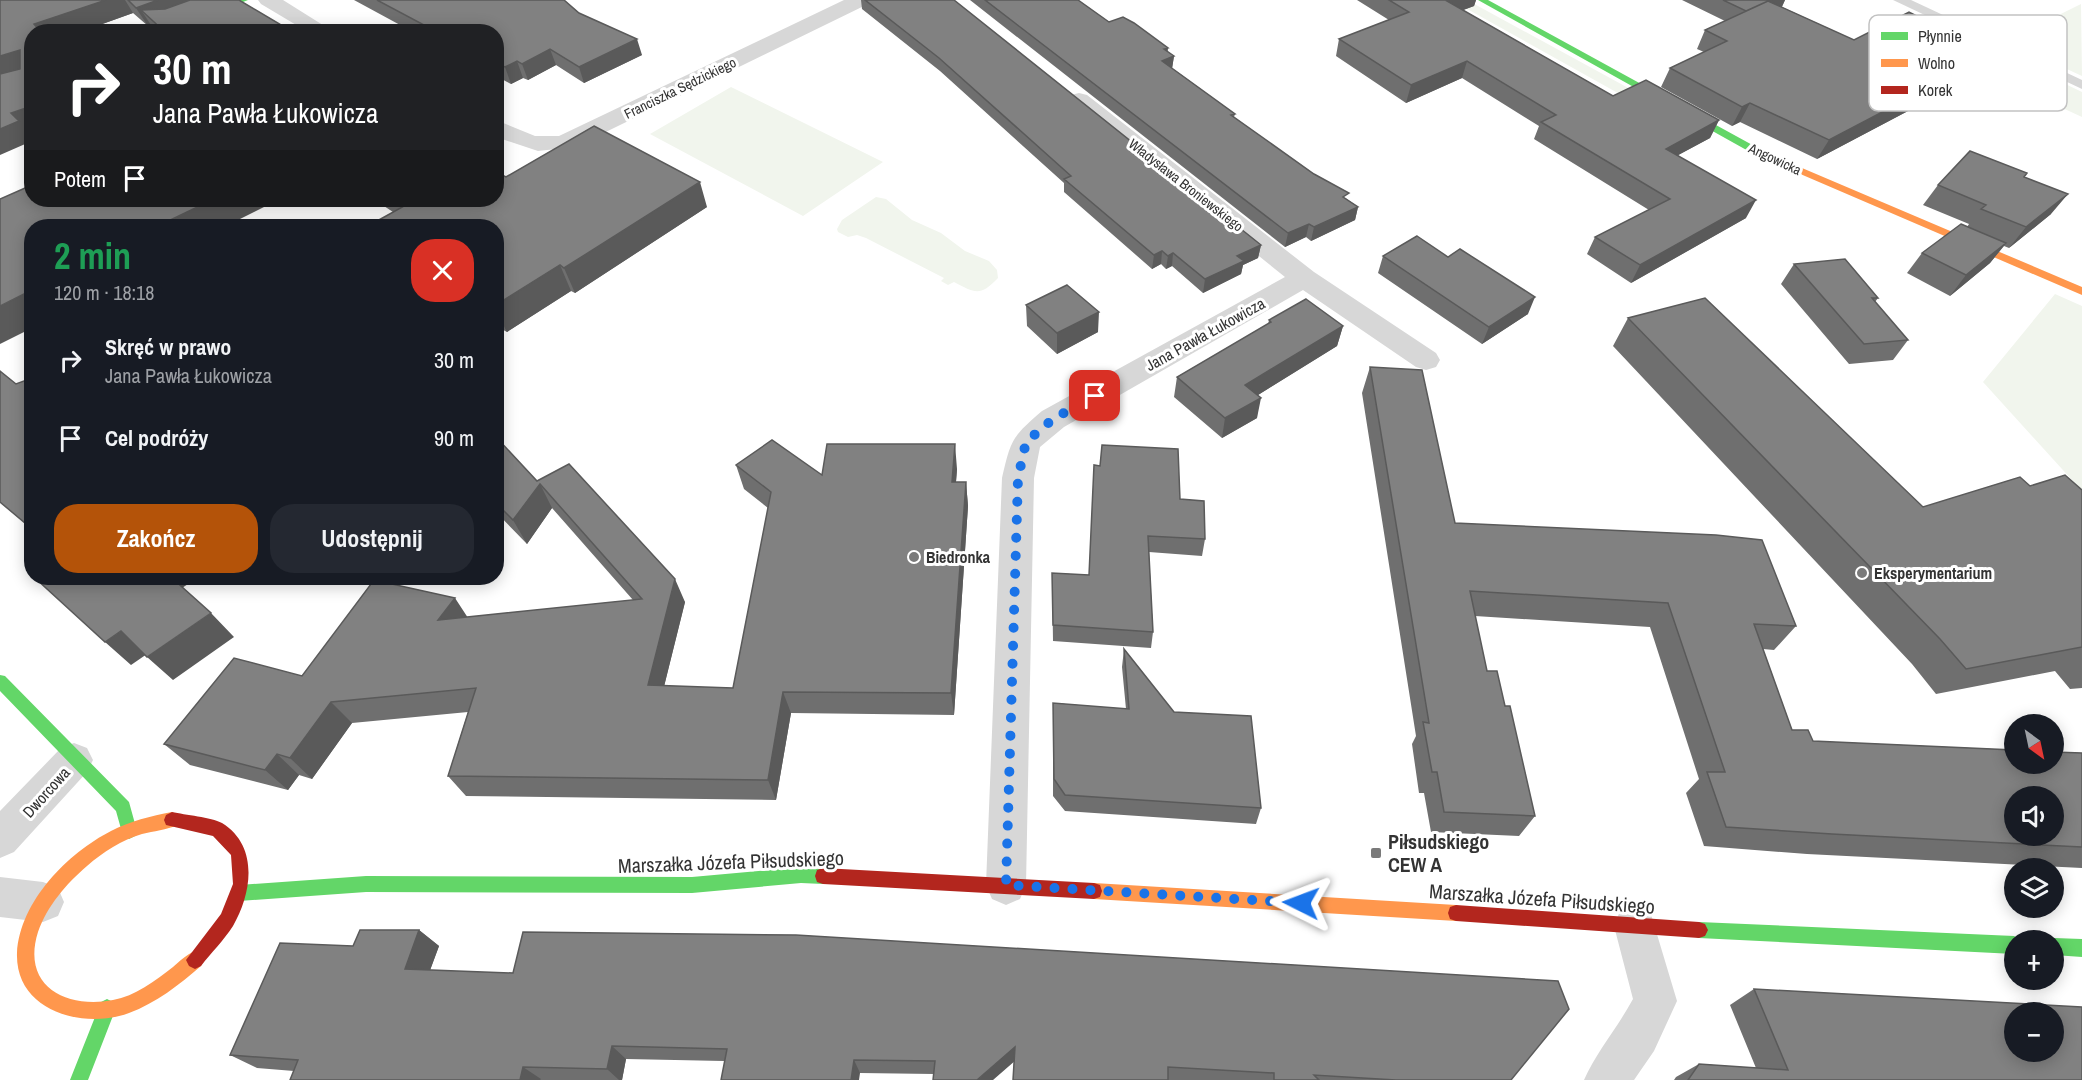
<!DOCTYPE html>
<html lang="pl">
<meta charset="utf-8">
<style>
body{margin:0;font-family:"Archivo Narrow",sans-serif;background:#242831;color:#f1f3f6;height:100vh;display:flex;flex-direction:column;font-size:22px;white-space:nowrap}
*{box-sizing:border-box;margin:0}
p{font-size:20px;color:#9ea1a6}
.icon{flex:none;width:33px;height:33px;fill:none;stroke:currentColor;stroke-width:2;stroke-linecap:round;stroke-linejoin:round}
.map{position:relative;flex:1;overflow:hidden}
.details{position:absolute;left:24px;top:219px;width:480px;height:366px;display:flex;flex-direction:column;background:#171b24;border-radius:24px;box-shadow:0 3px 15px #0003}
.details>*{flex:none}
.top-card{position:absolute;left:24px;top:24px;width:480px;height:183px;border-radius:24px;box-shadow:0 3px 15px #0003;background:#202124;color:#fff;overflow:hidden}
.needle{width:39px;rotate:147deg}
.buttons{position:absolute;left:2004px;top:714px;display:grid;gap:12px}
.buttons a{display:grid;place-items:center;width:60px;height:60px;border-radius:50%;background:#171b24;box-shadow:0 3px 15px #0003;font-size:30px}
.pin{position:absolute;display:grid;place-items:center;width:51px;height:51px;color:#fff;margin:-26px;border-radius:12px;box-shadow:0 3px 9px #0006}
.me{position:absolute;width:66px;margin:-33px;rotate:273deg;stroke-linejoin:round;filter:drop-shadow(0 0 4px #0008)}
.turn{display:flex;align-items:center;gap:21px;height:126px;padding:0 30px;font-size:27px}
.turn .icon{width:78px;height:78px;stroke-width:2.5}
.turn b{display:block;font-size:42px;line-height:51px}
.then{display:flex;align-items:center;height:57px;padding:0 30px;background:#0003;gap:12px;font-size:22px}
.round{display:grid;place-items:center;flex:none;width:63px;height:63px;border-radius:24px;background:#242831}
.headline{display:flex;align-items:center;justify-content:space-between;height:102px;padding:0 30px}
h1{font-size:36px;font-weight:800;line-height:45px;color:#1e9e55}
.cta{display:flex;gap:12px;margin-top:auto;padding:12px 30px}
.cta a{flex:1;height:69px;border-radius:24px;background:#b45309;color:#fff;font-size:24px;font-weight:800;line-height:69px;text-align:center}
.cta a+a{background:#242831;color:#f1f3f6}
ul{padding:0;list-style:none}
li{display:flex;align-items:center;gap:18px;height:78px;padding:0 30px}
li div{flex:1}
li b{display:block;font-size:22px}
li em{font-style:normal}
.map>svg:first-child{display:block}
.green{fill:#f1f5ed}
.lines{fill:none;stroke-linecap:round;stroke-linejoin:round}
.lane{fill:#d7d7d7;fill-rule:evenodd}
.street{fill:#d7d7d7;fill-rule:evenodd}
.fast{fill:#63d668;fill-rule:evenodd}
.slow{fill:#ff974d;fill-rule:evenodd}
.jam{fill:#b3261e;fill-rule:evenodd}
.wall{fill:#6f6f6f}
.shaded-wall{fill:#5a5a5a}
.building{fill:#818181;stroke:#5a5a5a;stroke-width:1.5;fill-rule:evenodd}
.route{stroke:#1a73e8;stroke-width:10;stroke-dasharray:0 18}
.poi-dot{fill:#7a7a7a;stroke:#fff;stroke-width:2}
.labels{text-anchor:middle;stroke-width:6;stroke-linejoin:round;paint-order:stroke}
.far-street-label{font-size:14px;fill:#333;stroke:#fff}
.street-label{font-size:16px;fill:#333;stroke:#fff}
.poi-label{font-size:16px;font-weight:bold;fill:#333;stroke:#fff;text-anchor:start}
.near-poi-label{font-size:20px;font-weight:bold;fill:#333;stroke:#fff;text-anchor:start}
.near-street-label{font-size:20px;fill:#333;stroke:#fff}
.key{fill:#fff;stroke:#c2c2c2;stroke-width:1.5}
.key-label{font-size:16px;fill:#333}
</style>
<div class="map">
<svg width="2082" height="1080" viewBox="0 0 2082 1080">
<rect width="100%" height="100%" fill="#fff"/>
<!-- green -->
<path class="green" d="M1451,0h16l176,96 -9,6z
M2081,4l1,72 -76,-35z
M2015,68h17l50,24v25l-83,-38z
M731,87l152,75 -80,54 -153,-82z
M876,197l10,2 26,21 29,13 24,18 24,10 8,9 1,8c-18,19 -23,15 -44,4l-6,3 -7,-4 3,-3 -78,-40 -9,-3 -9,2 -10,-5 -1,-3 5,-9z
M2055,294l27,12v185l-99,-109z"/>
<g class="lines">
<!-- lane -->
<path class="lane" d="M1893,0h18l171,80v9z"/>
<!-- street -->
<path class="street" d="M258,0h25l51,32h-26l-47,-28z
M844,0h27l-3,4 -293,143 -37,4 -42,-14v-17l39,16h24z
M1079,93l8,2 227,177 122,81 4,7 -4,7 -10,3 -10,-3 -113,-77 -239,137 -24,20 -6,31 -8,407 -6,14 -14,6 -14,-6 -6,-14 16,-407c9,-39 10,-41 40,-67l243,-134 -214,-172 -4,-5 4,-5z
M74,743l13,5 6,12 -6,12 -73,80 -14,6v-47l61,-63z
M0,877l43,5 15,6 6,14 -6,14 -15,6 -43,-5z
M1635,905l15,6 27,90 -23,50 -20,29h-50c13,-29 34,-53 49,-81l-19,-73 6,-15z"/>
<!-- fast -->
<path class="fast" d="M236,0h12l-80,32h-14z
M1478,0h10l279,153 40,18 -1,2h-8l-39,-16z
M0,675l5,1 124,126 8,29 -2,5 -6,3 -6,-3 -7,-25 -116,-120z
M801,867l28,3 2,6 -2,6 -6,2 -22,-1 -109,10 -326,-1 -127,9 -6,-2 -2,-6 2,-6 6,-2 127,-9 326,1z
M1699,922l315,14 7,4h-7v14l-315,-16 -6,-2 -3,-6 3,-6z
M2054,938l28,1v18l-28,-2v-15h-5z
M107,999l6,3 3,6 -28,72h-18l31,-78z"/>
<!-- slow -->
<path class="slow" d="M1802,168l280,119v8l-284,-122v-4z
M172,812l6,3 2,5 -2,5c-12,5 -24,6 -36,9 -20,6 -39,18 -55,32 -20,17 -40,40 -49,66 -17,54 28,77 75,68 22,-4 42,-19 60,-33 7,-6 13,-12 22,-16l6,3 3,6 -3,6c-22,19 -45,37 -72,47 -46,17 -114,-2 -112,-60 3,-52 51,-100 94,-122 19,-10 40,-15 61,-19z
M1094,883l362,22 6,2 2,6 -2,6 -6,2 -362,-22 -6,-2 -2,-6 2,-6z"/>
<!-- jam -->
<path class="jam" d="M172,812c13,3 39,5 50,11 37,23 30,70 11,103 -9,14 -22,27 -32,40l-6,3 -6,-3 -3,-6 35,-46 12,-30 -2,-29 -18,-19 -47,-11 -2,-5 2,-5z
M823,868l271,15 6,2 2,6 -2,6 -6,2 -271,-15 -6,-2 -2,-6 2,-6z
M1456,905l243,17 6,2 3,6 -3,6 -6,2 -243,-17 -6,-2 -2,-6 2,-6z"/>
</g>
<!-- wall -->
<path class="wall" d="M0,0h239l54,32h-138l-4,-7 -3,1 -15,-13 -53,19h-48v98l-5,2z
M354,0h210l15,13 63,42 -58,28 -28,-18 -28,15 -5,-2 -12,6 -15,-8v-44h-83z
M861,0h93l307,245 -3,13 -15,7 -2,9 -38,19 -31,-27 -6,3 -5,-5 -9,5 -88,-77v-9l-124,-112 -78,-62z
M970,0h108l31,22 58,30 7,4 -2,12 63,46 -1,3 124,90 -3,13 -44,21 -5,-4 -21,10z
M1357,0h119l-2,6 -11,4 150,86 106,24 -9,18 -32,17 68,63 -115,65 -44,-29 8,-17 54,-27 -115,-71 5,-13 -77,-48 -56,25 -70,-47 3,-17 50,-19z
M1682,0h103l-3,7 72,33 126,33 -163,86 -77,-37 -8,4 -71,-39 9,-19 34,-16 -7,-3 8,-19 20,-9z
M506,177l201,30 -132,86 -4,-2 -64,41 -11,-6v-100l-103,-14 -18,-12h121z
M2024,177l27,37 -42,34 -5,-2 -14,17 -40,33 -43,-23 15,-20 45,-26 2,-3 -46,-19 15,-20z
M1383,256l65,1 80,57 -46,30 -104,-71z
M1794,264l84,34 -3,4 33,38 -15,20 -44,4 -68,-80z
M1026,305l72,27 -41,22 -30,-28z
M1628,318l295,189 107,-21 52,4v198l-12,1 -15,-18 -119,23 -24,-30 -299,-318z
M1269,320l74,6 -6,20 -79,49 -1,23 -35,20 -48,-41 3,-20 91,-52z
M1370,367l85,156 341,103 -22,24 -11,-1 29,81 21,11 269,12v115l-275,-14 -103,-8 -18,-53 13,-14 -49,-152 -175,-11 12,55 18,35 30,110 -16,20 -88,-4 -7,-39h-5l-7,-49 4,-8 -54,-343z
M496,437l41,44 148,121 -21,84 69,2 35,-180 -24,-19 -8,-24 86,10 135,-6 -1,13h10l2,24 -14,209 -163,-2 -15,87 -310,-4 -18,-20 20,-64 -116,11 -40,56 -13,-4 -11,15 -98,-25 -26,-21 138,-68 166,-59 165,-17 -81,-92 -25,36 -31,-32z
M1180,499l25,40 -3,17 -53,-4 4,80 -2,16 -98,-7 -1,-68 37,2z
M1124,649l50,63 87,96 -5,16 -191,-13 -12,-15v-93l73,6 -4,-42z
M419,930l20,16 -9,24 1081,110h-498l1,-19 -80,13 -74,-1 -136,-12 -98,-2 -4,21h-332l4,-9 -37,-3 -27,-13 123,-109z
M1754,989l328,91h-408l2,-3 23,-13 57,4 -26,-63z"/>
<!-- shaded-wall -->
<path class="shaded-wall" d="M106,0h19l8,13 -53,19h-41l-5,-8z
M158,0h60l-62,23 -15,-13 10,15 -3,1 -12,-18z
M1449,0h27l-2,6 -32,12 5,-17z
M1772,0h13l-4,8 -34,3z
M637,39l5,16 -58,28 -5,-16z
M1168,48l-1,11 7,-3 -2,13 -11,5 3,-25z
M550,49l6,16 -28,15 -6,-16z
M20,50l12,17 -32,12v-23z
M1993,54l-13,19 -163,86 12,-19z
M517,61l6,17 -12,6 -6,-17z
M1467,61l-5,17 -56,25 5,-18z
M1750,103l-10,19 -8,4 10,-19z
M32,106v24l-5,2 5,6v3l-32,14v-26l11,-16z
M1719,120l-9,18 -52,28 8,-17z
M700,182l7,25 -132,86 -11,-25z
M2068,194l-17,20 -42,34 17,-21z
M212,200h66l-52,26h-68z
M1756,200l-10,18 -115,65 9,-18z
M1358,207l-3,13 -44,21 3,-14z
M1309,224l-3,13 -21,10 3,-14z
M2006,243l-16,20 -40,33 16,-21z
M1261,245l-3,13 -15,7 -2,9 -38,19 2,-14 32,-23z
M1162,251l-1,13 -9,5 2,-14z
M1173,253l-1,13 -6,3 2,-13z
M560,265l11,26 -64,41 -11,-21v-6z
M32,290v38l-32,16v-38z
M1535,297l-7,17 -46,30 7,-17z
M1099,312l-1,20 -41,22v-21z
M1343,326l-6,20 -95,59 3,-20z
M1261,398l-4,20 -35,20 3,-20z
M955,444l2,25 -3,37 -2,-24z
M966,482l2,24 -14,209 -3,-22z
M540,484l12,24 -25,36 -14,-24z
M172,578h25l-15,10z
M675,579l10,23 -26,105 -11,-22z
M455,598l15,23 -32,-1z
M211,613l23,24 -61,43 -26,-23z
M121,631l26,23 -16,11 -26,-23z
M783,692l8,21 -15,87 -8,-20z
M331,702l21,21 -40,56 -22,-21z
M277,754l22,21 -11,15 -23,-20z
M419,930l20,16 -14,38 -20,-15z
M612,1046l14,13 -4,21h-3l-12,-11z
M1015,1047l1,13 -23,20h-16z
M854,1060l6,13 -1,7h-8z
M523,1067l18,12 -1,1h-20z"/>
<!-- building -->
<path class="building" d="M0,0h106l-72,24 7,8h-9v74l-21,7 8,8 -19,8v-55l20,-5v-19l-20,6z
M128,0h30l-22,8z
M190,0h49l54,32h-128l-24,-22 24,-1z
M377,0h187l15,13 58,26 -58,28 -29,-18 -28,15 -5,-3 -12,6 -9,-4v-31h-59z
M865,0h89l307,245 -24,11 7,5 -39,18 -32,-26 -5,3 -6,-5 -8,4 -90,-76 7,-3 -132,-118z
M985,0h93l31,22 14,-5 11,6 34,25 -4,1 10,7 -12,5 73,53 -4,1 83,59 35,19 -6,4 15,10 -44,20 -5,-3 -21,9z
M1389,0h60l-2,1 166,95 33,-16 73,40 -53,29 90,51 -116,65 -45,-28 75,-38 -129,-77 15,-7 -89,-54 -56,24 -72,-46 70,-27z
M1723,0h49l-4,1 -22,10z
M1768,1l86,39 55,-28 84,42 -164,86 -79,-37 -8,4 -72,-39 57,-27 -22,-11z
M594,126l106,56 -136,86 -4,-3 -64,40v-79h-128l38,-21 -8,-5h98v-28l10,5z
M1970,151l57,22 -3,4 44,17 -42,33 -45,-18 5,-4 -48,-20z
M32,185v15h180l-54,26h-126v64l-32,16v-107z
M1961,224l45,19 -40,32 -44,-22z
M1417,236l31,21 12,-8 75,48 -46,30 -106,-71z
M1845,259l33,39h-6l36,42 -44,4 -70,-80z
M1067,285l32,27 -42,21 -31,-28z
M1705,298l218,209 97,-30 10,9 35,-11 17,15v157l-116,22 -26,-30 -312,-321z
M1306,299l37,27 -98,59 16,13 -36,20 -48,-41 94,-55 -2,-2z
M1370,367l52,3 33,153 261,12 46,5 34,86 -42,-2 38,106h16l5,11 201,9v14h40v-12l28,1v94l-250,-13 -106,-7 -19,-55h18l-57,-169 -198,-12 17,80h10l8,35h5l25,110 -91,-4 -7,-40h-5l-9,-50 6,1zM2014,796h40v40h-40z
M0,371l16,13 16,-6v151l-32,-27z
M496,437l41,44 32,-17 106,115 -27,106 85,3 38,-196 -35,-27 36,-25 50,35 5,-31h128l-3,38h14l-15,211 -168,-1 -15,88 -320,-4 28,-88 -145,14 -41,56 -13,-4 -12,16 -101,-26 70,-86 68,18 72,-96 81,18 -17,22 204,-21 -102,-115 -27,36 -17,-17z
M1102,445l76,4 2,50 24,2 1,38 -57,-3 5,96 -100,-7 -1,-52 37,2 5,-110 6,1z
M35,578h137l39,35 -64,44 -26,-26 -16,11z
M1124,649l50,63 77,4 10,92 -196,-13 -11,-16 -1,-76 76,6z
M360,930h59l-14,39 108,4 10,-41 273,3 762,46 11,28 -58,71h-115l-82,-5 5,5h-45v-7l-106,-6v13h-155l2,-33 -38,33h-44l2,-19 -81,-1 -3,20h-130l6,-31 -115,-3 -5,23 -84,-2 -3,13h-230l8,-20 -68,-5 50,-112 73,3z
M1754,989l328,18v73h-394l11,-16 89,6zM2014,1012h40v40h-40z"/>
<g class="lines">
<!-- route -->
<path class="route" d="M1095,396l-42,23 -27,23 -8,36 -12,407 295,18"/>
</g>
<!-- markers -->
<g class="poi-dot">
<circle cx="914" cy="557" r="6"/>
<circle cx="1862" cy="573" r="6"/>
<rect x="1370" y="847" width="12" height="12" rx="3"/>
</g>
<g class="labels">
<!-- far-street labels -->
<g class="far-street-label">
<text transform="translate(680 88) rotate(-26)" y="5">Franciszka Sędzickiego</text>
<text transform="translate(1775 159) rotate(25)" y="5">Angowicka</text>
<text transform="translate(1186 185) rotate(38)" y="5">Władysława Broniewskiego</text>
</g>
<!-- street labels -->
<g class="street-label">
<text transform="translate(1205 334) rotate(-29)" y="6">Jana Pawła Łukowicza</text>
<text transform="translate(46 792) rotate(-48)" y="6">Dworcowa</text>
</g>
<!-- poi labels -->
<g class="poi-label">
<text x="926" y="563">Biedronka</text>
<text x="1874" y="579">Eksperymentarium</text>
</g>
<!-- near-poi labels -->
<g class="near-poi-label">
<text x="1388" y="849">Piłsudskiego<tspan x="1388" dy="23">CEW A</tspan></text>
</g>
<!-- near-street labels -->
<g class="near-street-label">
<text transform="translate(731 862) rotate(-2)" y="7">Marszałka Józefa Piłsudskiego</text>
<text transform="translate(1542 899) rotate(4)" y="7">Marszałka Józefa Piłsudskiego</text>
</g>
</g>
<!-- legend -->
<rect x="1869" y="15" width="198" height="96" rx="9" class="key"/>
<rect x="1881" y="32" width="27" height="8" fill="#63d668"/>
<rect x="1881" y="59" width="27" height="8" fill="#ff974d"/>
<rect x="1881" y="86" width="27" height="8" fill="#b3261e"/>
<g class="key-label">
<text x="1918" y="42">Płynnie</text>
<text x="1918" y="69">Wolno</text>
<text x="1918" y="96">Korek</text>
</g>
</svg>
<div class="buttons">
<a><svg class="needle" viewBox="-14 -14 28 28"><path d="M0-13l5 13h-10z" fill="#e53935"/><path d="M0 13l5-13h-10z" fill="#9ea1a6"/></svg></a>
<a><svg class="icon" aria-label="sound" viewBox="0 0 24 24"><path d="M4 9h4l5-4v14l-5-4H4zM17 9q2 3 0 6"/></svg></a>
<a><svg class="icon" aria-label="layers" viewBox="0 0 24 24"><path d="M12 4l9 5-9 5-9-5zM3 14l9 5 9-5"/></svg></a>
<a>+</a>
<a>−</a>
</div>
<div class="pin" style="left:1095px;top:396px;background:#d93025"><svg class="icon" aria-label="arrive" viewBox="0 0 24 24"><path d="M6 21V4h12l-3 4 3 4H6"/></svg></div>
<svg class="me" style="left:1301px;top:903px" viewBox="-20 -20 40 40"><path d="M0-17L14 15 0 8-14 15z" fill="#1a73e8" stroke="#fff" stroke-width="4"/></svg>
<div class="top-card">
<div class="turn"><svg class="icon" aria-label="right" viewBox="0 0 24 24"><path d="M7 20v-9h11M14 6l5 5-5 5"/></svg><div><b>30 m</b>Jana Pawła Łukowicza</div></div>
<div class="then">Potem<svg class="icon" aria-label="arrive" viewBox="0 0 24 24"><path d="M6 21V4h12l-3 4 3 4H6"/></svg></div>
</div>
<section class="details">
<div class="headline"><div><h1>2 min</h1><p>120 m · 18:18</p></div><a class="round" style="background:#d93025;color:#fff"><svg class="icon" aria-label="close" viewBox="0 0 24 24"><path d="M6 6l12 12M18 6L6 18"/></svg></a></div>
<ul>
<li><svg class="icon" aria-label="right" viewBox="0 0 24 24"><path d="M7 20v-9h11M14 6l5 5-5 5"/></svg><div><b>Skręć w prawo</b><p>Jana Pawła Łukowicza</p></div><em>30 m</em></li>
<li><svg class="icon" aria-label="arrive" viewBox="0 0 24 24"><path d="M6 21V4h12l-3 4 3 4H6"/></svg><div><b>Cel podróży</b></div><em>90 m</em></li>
</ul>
<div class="cta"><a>Zakończ</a><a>Udostępnij</a></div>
</section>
</div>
